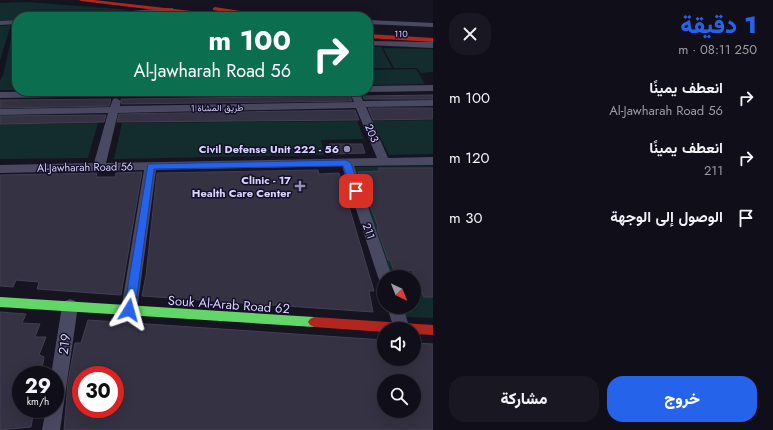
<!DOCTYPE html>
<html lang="ar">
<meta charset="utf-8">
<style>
body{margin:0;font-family:Jost,Vazirmatn,sans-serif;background:#191822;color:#f1f3f6;direction:rtl;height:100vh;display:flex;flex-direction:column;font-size:15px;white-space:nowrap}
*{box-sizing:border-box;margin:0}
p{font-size:13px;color:#9c9ca2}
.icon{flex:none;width:22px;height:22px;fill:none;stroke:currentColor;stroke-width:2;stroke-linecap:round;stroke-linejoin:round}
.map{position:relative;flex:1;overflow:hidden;direction:ltr}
.panel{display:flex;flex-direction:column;background:#100f19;width:340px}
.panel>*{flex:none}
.top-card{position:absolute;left:12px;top:12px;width:361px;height:84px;border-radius:16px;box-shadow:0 4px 16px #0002,0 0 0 1px #302f38;direction:rtl;background:#0b6e4f;color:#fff;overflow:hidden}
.needle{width:26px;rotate:137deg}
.controls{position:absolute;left:377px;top:270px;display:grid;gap:8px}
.controls a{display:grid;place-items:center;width:44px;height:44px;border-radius:50%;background:#100f19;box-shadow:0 4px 16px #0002,0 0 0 1px #302f38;font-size:20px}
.speed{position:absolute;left:12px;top:366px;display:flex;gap:8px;font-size:20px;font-weight:700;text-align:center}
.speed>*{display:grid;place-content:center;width:52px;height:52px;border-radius:50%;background:#100f19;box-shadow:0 4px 16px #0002,0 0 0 1px #302f38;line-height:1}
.speed small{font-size:10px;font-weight:400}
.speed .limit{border:6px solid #d22;background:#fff;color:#111}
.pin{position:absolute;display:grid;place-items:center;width:34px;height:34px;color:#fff;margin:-17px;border-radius:8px;box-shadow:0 2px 6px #0006}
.me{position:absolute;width:44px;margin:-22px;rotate:8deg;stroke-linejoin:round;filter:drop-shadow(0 0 3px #0008)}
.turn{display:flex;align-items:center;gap:14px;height:84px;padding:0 16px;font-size:18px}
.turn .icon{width:52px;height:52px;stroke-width:2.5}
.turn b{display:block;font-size:28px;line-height:34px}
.round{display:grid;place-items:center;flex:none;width:42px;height:42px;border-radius:16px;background:#191822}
.head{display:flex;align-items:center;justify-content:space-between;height:68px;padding:0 16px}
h1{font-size:24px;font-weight:800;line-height:30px;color:#2563eb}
.primary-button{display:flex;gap:8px;margin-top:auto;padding:8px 16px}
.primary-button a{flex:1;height:46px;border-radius:16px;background:#2563eb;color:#fff;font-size:16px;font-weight:800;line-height:46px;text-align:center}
.primary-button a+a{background:#191822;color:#f1f3f6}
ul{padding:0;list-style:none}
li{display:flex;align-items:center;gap:12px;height:60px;padding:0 16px}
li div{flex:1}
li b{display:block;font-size:15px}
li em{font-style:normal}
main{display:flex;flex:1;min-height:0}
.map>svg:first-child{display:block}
.green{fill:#132c2d}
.building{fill:#343243;stroke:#433f54;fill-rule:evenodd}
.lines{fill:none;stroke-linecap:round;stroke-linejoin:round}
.street{fill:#4a4962;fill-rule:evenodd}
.fast{fill:#63d668;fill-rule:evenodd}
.jam{fill:#b3261e;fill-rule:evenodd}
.route{fill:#2563eb;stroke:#184099}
.poi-dot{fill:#9591b1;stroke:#130f26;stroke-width:1.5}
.labels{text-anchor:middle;stroke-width:3;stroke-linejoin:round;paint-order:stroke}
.far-street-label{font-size:9px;fill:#d9d4ff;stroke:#130f26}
.street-label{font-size:11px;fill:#d9d4ff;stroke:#130f26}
.poi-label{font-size:11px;font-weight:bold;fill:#d9d4ff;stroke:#130f26;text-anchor:end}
.near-street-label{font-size:13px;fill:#d9d4ff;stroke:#130f26}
</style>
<main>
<section class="panel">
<div class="head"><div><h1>1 دقيقة</h1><p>250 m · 08:11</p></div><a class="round"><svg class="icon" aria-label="close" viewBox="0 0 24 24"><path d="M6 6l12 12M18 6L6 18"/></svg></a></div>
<ul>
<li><svg class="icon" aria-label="right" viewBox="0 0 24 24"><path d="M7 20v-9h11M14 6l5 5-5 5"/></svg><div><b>انعطف يمينًا</b><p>Al-Jawharah Road 56</p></div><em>100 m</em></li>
<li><svg class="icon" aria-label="right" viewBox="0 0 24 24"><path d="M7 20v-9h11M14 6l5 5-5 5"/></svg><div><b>انعطف يمينًا</b><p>211</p></div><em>120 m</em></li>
<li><svg class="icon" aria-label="arrive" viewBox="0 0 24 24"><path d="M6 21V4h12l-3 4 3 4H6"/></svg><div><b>الوصول إلى الوجهة</b></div><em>30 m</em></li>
</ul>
<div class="primary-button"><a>خروج</a><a>مشاركة</a></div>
</section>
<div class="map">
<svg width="433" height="430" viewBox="0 0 433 430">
<rect width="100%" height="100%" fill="#161421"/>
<!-- green -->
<path class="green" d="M27,2l105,8 -73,7h-42v3l-17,1v-18z
M11,25l-11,35v-34z
M14,25h3v65h-17v-10l3,-4z
M368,46l13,1 11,21h-24z
M383,48l50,1v23l-12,1 -4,-5h-23z
M416,69l9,15 -57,1v-15z
M433,120v34l-44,1 -17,-34z
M357,121l7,18 -43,1 3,15 -210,4 8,-36z
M98,123l-10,35 -88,1v-35z
M433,166v152l-27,-1 -4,-10h12v-30h-22l-40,-110z"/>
<!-- building -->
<path class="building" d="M433,95v4h-69l-1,-3z
M350,96l2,5 -230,3 -1,-5z
M111,99l-2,7 -109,2v-8z
M368,108h65v11l-60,1z
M355,110l4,10 -242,2 2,-8z
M106,115l-2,7 -104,2v-8z
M329,144h33l3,9 -32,1z
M378,168h55v129h-9l-12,-27 -18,1 -4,-11h-2l-11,-32 1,-1 -20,-55 22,-1z
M318,170l1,4 20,-1 35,118h-5l4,21 -231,-16 4,-21 11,-102z
M142,172l-21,123 -84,-6 2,-7 -23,-2 -3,7 -13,-1v-111l97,-2 -1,4h19l1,-4z
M0,312l26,2 -4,9 18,1 -5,13h11l-7,18 5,2 -3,18h-20v34h13l-3,18 -31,3z
M88,320l296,20v19h30v-16l19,1v86h-369l4,-48 7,-39h6zM81,375h34v34h-34zM384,381h30v30h-30z"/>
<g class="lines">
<!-- street -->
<path class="street" d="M170,8h3v4l-64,5h-33l4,-2z
M256,14l25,1 4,2h-29z
M17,20v4l-17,1v-4z
M368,20l65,3v4l-65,-3z
M368,41l65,1v6l-65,-3z
M433,85v6l-65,1 -3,-1h3v-5z
M72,91h196l-5,3 -263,4v-6z
M349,91h10l4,10 70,-1v6l-67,1 22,51 45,-1v8l-79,1 38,111h-8v6l-4,-2 -2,-4 -36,-111 -186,4 -19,140 -2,5 -6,2 -6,-2 -2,-5 23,-140 -144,3v-8l94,-2 14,-50 -108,2v-6l110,-2 3,-8 3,-1 5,3 -1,5 234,-4zM356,108l21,50 -271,5 12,-50z
M70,299l5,2 3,5 -18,124h-18l4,-21h9v-34h-4l11,-69 3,-5z
M387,307h16l7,22h-16z"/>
<!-- fast -->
<path class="fast" d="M0,297l314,20 4,2 2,3 -2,3 -4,2 -314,-20z"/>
<!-- jam -->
<path class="jam" d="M79,0h15l133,15 3,2h-16l-133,-16z
M215,7l51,8 3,2h-13l-43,-7v-2z
M368,34l65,4v4l-65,-4z
M314,317l119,8v10l-19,-1v-5h-30v3l-70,-5 -4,-2 -2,-3 2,-3z"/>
</g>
<!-- route -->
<path class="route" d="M346,160l5,3 9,28 -1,2h-6l-1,-2 -9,-25 -189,3 -19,141 -2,4h-8l-1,-4 24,-146z"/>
<!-- markers -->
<g class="poi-dot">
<circle cx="347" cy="149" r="4"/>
<path d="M298 180h4v4h4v4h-4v4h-4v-4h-4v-4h4z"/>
</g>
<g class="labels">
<!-- far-street labels -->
<g class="far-street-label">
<text transform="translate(401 34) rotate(1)" y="3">110</text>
<text transform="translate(217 108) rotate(-1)" y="3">طريق المشاة 1</text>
</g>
<!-- street labels -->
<g class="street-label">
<text transform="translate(372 133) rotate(67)" y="4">203</text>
<text transform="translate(85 167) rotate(-1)" y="4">Al-Jawharah Road 56</text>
<text transform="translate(369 231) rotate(71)" y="4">211</text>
</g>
<!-- poi labels -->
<g class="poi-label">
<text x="339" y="153">Civil Defense Unit 222 - 56</text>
<text x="291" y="184">Clinic - 17<tspan x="291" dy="13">Health Care Center</tspan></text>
</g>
<!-- near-street labels -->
<g class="near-street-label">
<text transform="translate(229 304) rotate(4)" y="5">Souk Al-Arab Road 62</text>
<text transform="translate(64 344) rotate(-82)" y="5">219</text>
</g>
</g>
</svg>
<div class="controls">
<a><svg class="needle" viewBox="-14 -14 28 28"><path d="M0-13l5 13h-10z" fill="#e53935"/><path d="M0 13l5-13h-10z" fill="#9c9ca2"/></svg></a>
<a><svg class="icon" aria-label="sound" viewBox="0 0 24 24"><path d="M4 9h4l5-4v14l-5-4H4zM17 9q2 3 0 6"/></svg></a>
<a><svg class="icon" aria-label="search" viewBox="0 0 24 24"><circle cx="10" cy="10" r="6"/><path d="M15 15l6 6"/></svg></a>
</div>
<div class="speed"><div>29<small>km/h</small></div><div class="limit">30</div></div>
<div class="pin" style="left:356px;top:191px;background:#d93025"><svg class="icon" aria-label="arrive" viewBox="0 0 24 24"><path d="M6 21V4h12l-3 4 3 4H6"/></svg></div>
<svg class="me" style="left:129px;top:310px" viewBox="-20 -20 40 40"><path d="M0-17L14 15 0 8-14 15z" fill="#2563eb" stroke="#fff" stroke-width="4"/></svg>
<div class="top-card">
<div class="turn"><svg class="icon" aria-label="right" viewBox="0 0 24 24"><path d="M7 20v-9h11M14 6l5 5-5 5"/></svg><div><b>100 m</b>Al-Jawharah Road 56</div></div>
</div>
</div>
</main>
